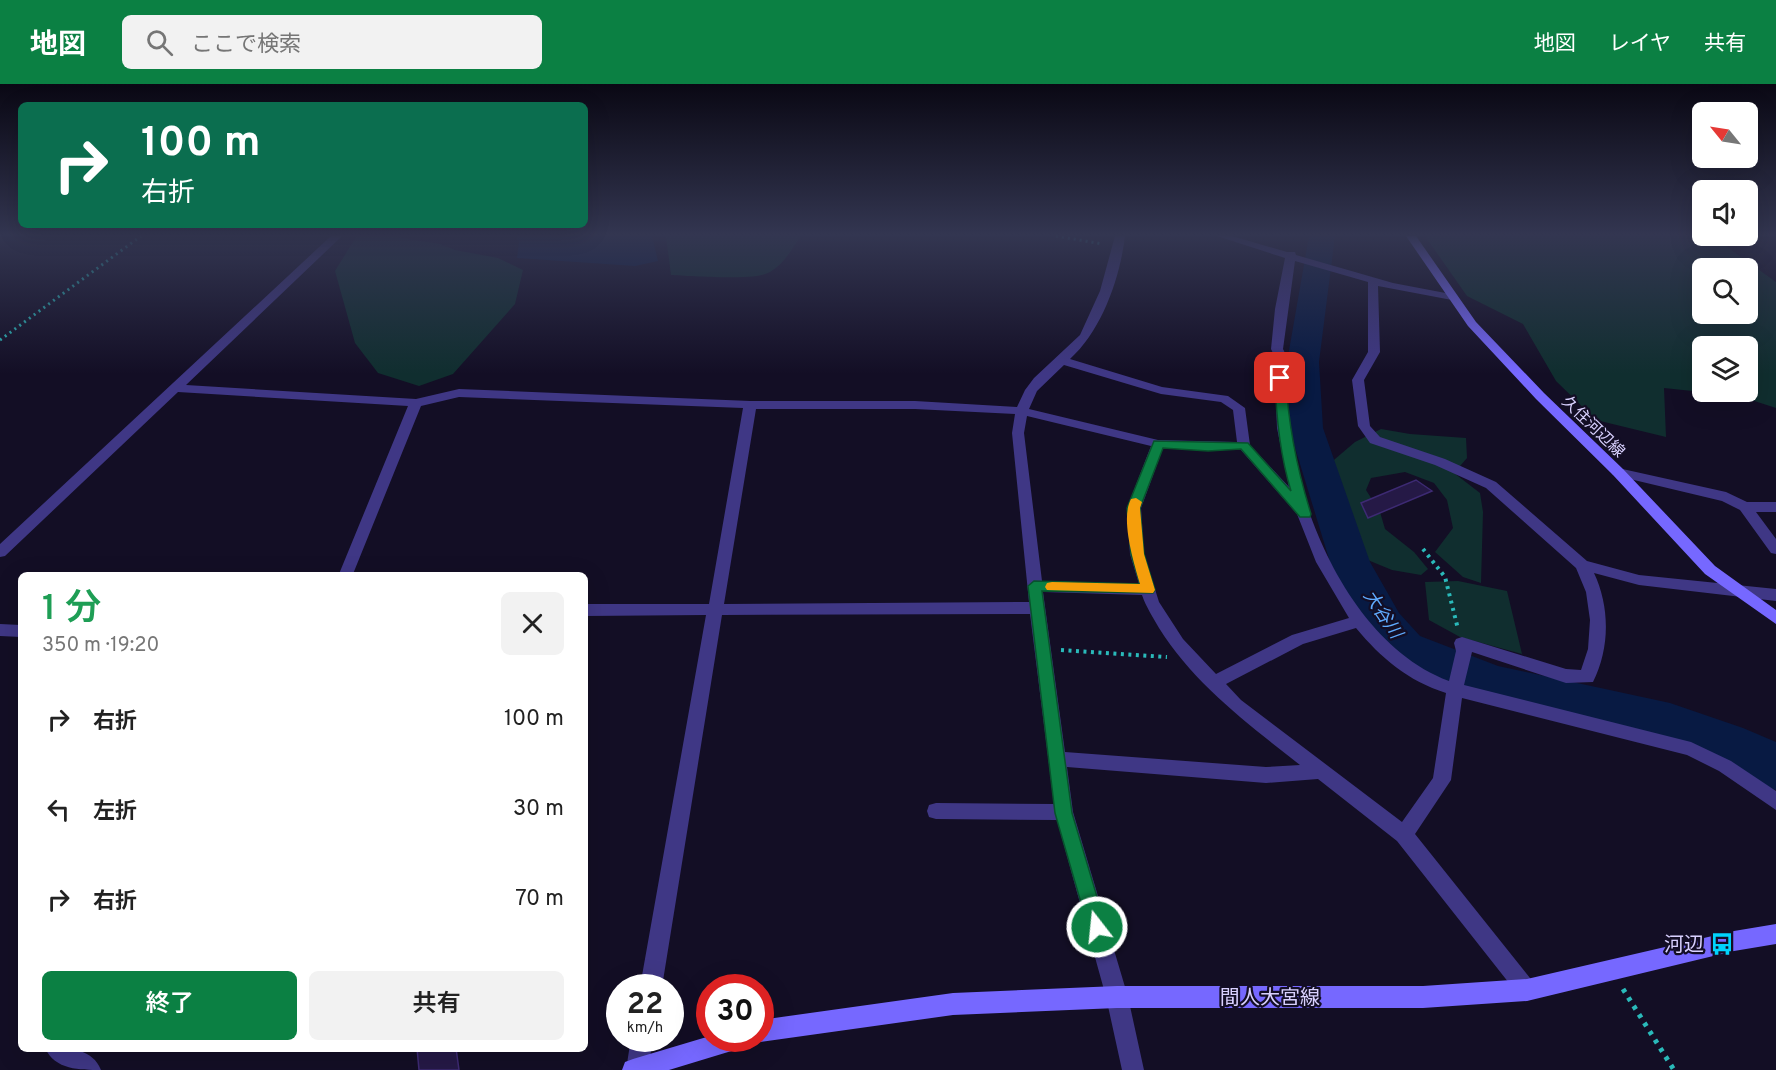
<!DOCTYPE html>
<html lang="ja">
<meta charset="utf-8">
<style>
body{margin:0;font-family:Overpass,"Noto Sans JP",sans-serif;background:#f2f2f2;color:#222;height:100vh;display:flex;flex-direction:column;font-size:22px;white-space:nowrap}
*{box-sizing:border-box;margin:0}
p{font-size:20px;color:#767676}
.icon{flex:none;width:33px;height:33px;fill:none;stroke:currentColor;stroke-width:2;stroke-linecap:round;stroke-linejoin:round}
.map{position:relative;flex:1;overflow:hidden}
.drawer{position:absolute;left:18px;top:488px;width:570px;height:480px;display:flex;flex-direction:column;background:#fff;border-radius:9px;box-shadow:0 6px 24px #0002}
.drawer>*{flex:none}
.top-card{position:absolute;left:18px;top:18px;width:570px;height:126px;border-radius:9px;box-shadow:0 6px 24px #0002;background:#0b6e4f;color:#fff;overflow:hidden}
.needle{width:39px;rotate:300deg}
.controls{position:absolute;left:1692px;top:18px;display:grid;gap:12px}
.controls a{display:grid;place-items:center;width:66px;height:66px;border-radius:9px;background:#fff;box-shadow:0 6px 24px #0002;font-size:30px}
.speed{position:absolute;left:606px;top:890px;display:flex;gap:12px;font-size:30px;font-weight:700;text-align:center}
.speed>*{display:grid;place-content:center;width:78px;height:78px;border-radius:50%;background:#fff;box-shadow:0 6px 24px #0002;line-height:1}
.speed small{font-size:15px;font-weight:400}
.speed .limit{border:9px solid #d22;background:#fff;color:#111}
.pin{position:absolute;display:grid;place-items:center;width:51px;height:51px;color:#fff;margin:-26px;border-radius:12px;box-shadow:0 3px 9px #0006}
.me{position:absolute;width:66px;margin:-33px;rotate:344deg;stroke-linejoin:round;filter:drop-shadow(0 0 4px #0008)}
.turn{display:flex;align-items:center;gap:21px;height:126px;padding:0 24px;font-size:27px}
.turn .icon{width:78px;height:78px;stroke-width:2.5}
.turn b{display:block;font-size:42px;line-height:51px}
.round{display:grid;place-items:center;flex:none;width:63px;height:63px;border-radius:9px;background:#f2f2f2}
.headline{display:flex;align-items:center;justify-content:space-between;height:102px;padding:0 24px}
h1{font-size:36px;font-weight:600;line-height:45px;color:#1e9e55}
.primary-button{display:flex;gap:12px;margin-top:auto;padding:12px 24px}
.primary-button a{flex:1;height:69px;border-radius:9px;background:#0b8043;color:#fff;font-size:24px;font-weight:600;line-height:69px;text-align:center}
.primary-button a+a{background:#f2f2f2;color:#222}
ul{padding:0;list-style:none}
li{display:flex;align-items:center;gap:18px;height:90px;padding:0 24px}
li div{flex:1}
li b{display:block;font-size:22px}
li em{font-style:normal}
header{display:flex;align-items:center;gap:36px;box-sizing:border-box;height:84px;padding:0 30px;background:#0b8043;color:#fff}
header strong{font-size:28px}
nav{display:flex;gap:33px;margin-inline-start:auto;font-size:21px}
.search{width:420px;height:54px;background:#f2f2f2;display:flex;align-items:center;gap:15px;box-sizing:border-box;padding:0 21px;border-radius:9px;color:#767676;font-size:22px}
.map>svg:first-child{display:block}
.green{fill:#102e2f;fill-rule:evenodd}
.water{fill:#081a43}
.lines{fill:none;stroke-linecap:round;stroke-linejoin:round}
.river{fill:#081a43;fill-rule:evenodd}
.building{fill:#251946;stroke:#3d2a73;stroke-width:1.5}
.path-far2{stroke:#2ababa;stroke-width:3;stroke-dasharray:2 4;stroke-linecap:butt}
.path-far1{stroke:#2ababa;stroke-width:4;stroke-dasharray:3 4.5;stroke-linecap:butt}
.path{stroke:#2ababa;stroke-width:5;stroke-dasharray:4 6;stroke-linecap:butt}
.minor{fill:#3f3785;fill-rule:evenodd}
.secondary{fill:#7668ff;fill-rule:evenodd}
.route{fill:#0b8043;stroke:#07532c;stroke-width:1.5}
.slow{fill:#f59e0b}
.labels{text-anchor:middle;stroke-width:4.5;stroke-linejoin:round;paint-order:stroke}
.street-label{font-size:16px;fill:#d9d1ff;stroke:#130e25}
.water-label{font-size:18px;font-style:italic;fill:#5fabff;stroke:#130e25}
.near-poi-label{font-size:20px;fill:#d9d1ff;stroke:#130e25;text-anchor:end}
.near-street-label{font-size:20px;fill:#d9d1ff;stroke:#130e25}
</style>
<header>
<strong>地図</strong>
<div class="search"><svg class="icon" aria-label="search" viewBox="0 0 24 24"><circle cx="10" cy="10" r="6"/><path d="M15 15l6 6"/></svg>ここで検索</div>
<nav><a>地図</a><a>レイヤ</a><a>共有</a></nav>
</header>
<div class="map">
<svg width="1776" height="986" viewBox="0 0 1776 986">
<rect width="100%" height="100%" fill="#130e25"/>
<!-- green -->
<path class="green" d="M666,152h135c-9,13 -17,28 -31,36 -14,9 -80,4 -99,3z
M1425,152h299l3,11 49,35v126l-37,-12 -75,-8 2,49 -70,-17 -40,-39 -33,-57 -56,-28zM1702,184h46v46h-46zM1702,262h46v46h-46z
M356,153h39l45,7 15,6 43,8 25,12 -8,34 -62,70 -34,12 -41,-13 -23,-30 -20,-72z
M1381,345l29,5 56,4 1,20 -13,15 26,20 3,19 -2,71 -18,-6 -28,-25 18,-24 -6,-28 -13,-17 -29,-11 -34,6 -5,12 14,22 5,17 29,23 14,17 -7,6 -29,-5 -34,-14 -30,-91 27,-23z
M1458,497l49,10 15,63 -62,-17 -31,-17 -4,-38z"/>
<!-- water -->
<path class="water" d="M516,152h136l6,25 -23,5 -118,-8 2,-16z"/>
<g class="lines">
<!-- river -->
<path class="river" d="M1309,152h26l-16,126 4,66 47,134 29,51 21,23 78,30 172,37 73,25 33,14v48l-17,-6 -14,-12 -36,-16 -42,-16 -172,-39 -105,-41 -21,-25 -39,-73 -41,-134 -2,-66z"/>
</g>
<!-- building -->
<path class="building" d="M1416,396l16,11 -64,27 -7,-15z
M417,964h39l3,22h-40z"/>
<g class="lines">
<!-- path-far2 -->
<path class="path-far2" d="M1056,152l47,8
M0,256l141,-104"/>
<!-- path-far1 -->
<path class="path-far1" d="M1423,465l22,28 13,52
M1061,566l106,7"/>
<!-- path -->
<path class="path" d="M1623,905l51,81"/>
<!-- minor -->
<path class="minor" d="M331,152h11l-156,149 230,14 43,-10 291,12h165l102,6 8,-17 9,-12 46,-43 20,-44 15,-55h10c-5,42 -23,94 -55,123l92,28 66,9 17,12 5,37 39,42 -12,-59 -3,-73 -3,-6 4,-40 10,-51 -68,-22h15l55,16h8l1,3 97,28 63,12v4l-4,1 -74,-14 2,66 -16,28 6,46 10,11 65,22 51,23 91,79 52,14 137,14v12l-137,-16 -45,-12c16,34 16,75 -1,109l-27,1 -94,-31 -8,33 227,57 40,19 45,30v19l-57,-39 -32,-16 -225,-57 -11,82 -36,54 119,149 4,7 -4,7 -7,4 -7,-4 -123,-156 -79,-62 -52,4 -199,-16 6,45 55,185 16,73h-22l-16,-73 -49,-177 -121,-1 -7,-2 -2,-6 2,-6 7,-2 118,1 -24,-190 -308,1 -60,372h-22l66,-372 -121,1v-12h124l34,-196 -284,-11 -38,9 -68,168h-14l69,-168 -230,-14 -173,164 -5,1v-13zM1295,177l73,21v70l-16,28 6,46 12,17 65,22 51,23 90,80 10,24 4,28 -2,29 -7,21 -15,-1 -104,-32 -6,2 -2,4 2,8 -7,30c-86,-32 -139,-141 -155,-225 -6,-34 -7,-67 -8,-101l-3,-6zM1064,281l97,29 60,8 12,8 4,32 -79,-2 -129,-31 8,-18zM756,325h159l100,5 -3,19 17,169 -305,2zM1027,332l124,30 -24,62 3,46 9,30 -97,-3 -18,-148zM1163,364l78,2 56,64 19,48 33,56 -57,17 -76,39 -33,-35 -24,-37 -15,-48 -3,-46zM1043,508l99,3c4,12 11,22 17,33 35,56 89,96 141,137l-34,2 -201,-15zM1356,544c25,30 52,53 90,65l-13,85 -31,44 -161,-122 -15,-16 77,-40z
M1618,384l108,24 21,10h29v10h-20l20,27v15l-5,-1 -31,-43 -18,-9 -109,-26 -2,-3z
M0,540l21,1v12l-21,-1z
M631,954h22l-5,32h-22z
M45,964c21,0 47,-1 56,22 -21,0 -46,0 -56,-22z"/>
<!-- secondary -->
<path class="secondary" d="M1406,152h10l60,86 68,71 79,76 92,97 61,44v14l-71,-50 -92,-99 -77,-76 -68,-73z
M1776,840v20l-42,7 -207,50 -104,7h-306l-164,7 -193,27 -8,-4h8v-18l193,-27 164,-7h306l104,-7 207,-48z
M710,952v2h39l-3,8 -8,3 -69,21h-47l3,-8 8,-3z"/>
</g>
<!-- sky -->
<linearGradient id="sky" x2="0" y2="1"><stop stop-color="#0a0814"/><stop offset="0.52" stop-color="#333651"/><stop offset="1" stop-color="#333651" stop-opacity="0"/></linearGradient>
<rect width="1776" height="290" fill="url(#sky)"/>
<!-- route -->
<path class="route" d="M1280,290l6,4c2,47 11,91 25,136l-1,3h-10l-59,-68 -33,2 -45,-3 -23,60 4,46 11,36 -2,3 -111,-2 30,222 34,114 -3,7 -6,2 -7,-2 -2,-7 -33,-114 -27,-227 6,-5 106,3 -9,-30 -4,-46 27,-67 94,2 43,48c-11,-36 -15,-76 -16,-113z"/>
<!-- slow -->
<path class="slow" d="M1136,414l6,4 -2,6 4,46 11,36 -2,3 -106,-3 -2,-3 2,-4 5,-1 88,2c-6,-21 -20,-65 -9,-85z"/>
<!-- icons -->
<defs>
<g id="bus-bare" transform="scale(1.8)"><path d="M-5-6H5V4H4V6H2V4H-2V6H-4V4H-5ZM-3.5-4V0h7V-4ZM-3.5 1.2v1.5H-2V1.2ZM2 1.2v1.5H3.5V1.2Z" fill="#00d3fc" stroke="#130e25" stroke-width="2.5" paint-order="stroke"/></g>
</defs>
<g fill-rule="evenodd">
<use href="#bus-bare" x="1722" y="860"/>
</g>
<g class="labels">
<!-- street labels -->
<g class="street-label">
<text transform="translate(1594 342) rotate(44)" y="6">久住河辺線</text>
</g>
<!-- water labels -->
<g class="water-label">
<text transform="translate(1383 530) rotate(56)" y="6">大谷川</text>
</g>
<!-- near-poi labels -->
<g class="near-poi-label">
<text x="1704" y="867">河辺</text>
</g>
<!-- near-street labels -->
<g class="near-street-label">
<text x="1270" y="920">間人大宮線</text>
</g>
</g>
</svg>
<div class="controls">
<a><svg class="needle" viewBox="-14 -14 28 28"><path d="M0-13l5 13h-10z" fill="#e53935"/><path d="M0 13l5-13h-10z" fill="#767676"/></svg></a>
<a><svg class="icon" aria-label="sound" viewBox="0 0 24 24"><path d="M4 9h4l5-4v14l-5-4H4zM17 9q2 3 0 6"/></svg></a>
<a><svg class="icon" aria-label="search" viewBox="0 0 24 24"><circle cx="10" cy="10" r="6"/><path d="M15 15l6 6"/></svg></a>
<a><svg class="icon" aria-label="layers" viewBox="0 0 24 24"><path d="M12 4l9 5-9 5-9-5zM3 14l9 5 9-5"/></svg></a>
</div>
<div class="speed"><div>22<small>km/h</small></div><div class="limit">30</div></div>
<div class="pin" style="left:1280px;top:294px;background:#d93025"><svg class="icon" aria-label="arrive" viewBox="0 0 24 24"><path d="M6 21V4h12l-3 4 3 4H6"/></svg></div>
<svg class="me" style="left:1097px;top:843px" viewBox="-20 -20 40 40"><circle r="17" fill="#0b8043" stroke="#fff" stroke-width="3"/><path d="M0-11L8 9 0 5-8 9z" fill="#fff"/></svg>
<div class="top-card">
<div class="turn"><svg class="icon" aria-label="right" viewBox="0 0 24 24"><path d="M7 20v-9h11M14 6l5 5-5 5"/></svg><div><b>100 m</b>右折</div></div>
</div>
<section class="drawer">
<div class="headline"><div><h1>1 分</h1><p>350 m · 19:20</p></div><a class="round"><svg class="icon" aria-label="close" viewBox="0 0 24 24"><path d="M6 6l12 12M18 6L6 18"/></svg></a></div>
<ul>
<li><svg class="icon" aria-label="right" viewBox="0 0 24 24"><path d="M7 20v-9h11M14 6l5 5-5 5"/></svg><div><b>右折</b></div><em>100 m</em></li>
<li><svg class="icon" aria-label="left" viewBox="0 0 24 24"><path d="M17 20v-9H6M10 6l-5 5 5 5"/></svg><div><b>左折</b></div><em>30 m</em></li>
<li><svg class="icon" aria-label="right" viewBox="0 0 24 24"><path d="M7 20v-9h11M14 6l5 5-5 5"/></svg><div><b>右折</b></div><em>70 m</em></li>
</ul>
<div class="primary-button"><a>終了</a><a>共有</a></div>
</section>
</div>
